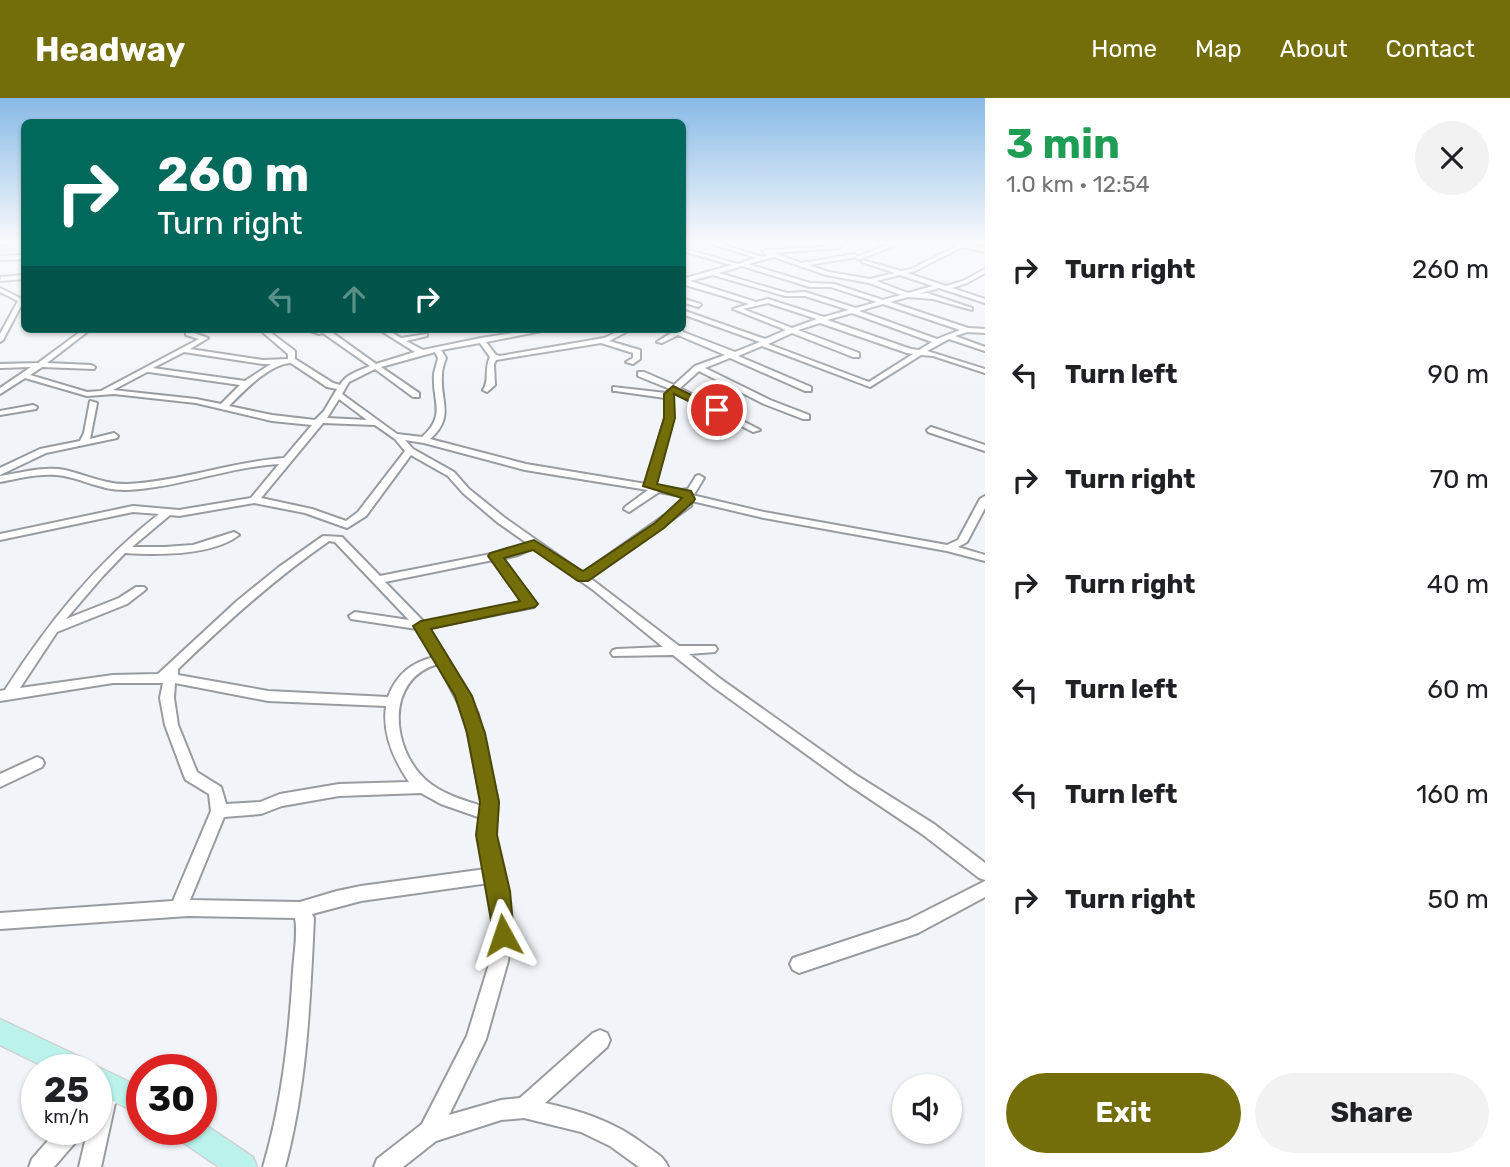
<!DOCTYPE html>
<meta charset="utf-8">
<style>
body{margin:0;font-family:Rubik,sans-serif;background:#f2f2f2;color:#202124;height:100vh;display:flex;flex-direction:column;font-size:26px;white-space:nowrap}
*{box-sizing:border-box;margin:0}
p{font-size:23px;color:#757577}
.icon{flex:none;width:38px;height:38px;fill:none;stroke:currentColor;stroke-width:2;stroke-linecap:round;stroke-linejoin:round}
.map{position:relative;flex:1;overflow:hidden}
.drawer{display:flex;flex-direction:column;background:#fff;width:525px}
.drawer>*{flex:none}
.top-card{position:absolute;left:21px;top:21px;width:665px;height:214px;border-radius:10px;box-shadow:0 2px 5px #0004;background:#00695c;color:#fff;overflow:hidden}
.buttons{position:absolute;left:892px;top:976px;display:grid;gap:14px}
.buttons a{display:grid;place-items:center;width:70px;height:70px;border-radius:50%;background:#fff;box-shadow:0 2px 5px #0004;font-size:35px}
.speed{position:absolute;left:21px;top:956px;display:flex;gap:14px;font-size:35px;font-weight:700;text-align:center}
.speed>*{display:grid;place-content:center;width:91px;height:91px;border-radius:50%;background:#fff;box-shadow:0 2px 5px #0004;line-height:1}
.speed small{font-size:18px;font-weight:400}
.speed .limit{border:10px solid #d22;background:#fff;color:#111}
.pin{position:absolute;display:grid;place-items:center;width:60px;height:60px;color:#fff;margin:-30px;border:4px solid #fff;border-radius:50%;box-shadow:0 2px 7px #0007}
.me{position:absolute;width:77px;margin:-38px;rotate:355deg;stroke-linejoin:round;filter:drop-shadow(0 0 5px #0008)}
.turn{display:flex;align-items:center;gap:24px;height:147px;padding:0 21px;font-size:32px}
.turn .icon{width:91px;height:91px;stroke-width:2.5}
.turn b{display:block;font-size:49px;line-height:60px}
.lanes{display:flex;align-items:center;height:66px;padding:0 21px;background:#0003;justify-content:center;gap:35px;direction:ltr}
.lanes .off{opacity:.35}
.round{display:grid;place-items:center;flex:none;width:74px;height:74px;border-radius:37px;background:#f2f2f2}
.summary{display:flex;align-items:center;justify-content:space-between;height:119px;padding:0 21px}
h1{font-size:42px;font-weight:700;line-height:52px;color:#1e9e55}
.action{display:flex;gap:14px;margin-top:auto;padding:14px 21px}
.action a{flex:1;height:80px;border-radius:42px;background:#736d0a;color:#fff;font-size:28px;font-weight:700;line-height:80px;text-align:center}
.action a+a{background:#f2f2f2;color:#202124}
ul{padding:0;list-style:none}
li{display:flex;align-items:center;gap:21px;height:105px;padding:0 21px}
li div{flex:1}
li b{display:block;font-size:26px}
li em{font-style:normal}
header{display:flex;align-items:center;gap:42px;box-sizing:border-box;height:98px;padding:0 35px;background:#736d0a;color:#fff}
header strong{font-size:33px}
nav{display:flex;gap:38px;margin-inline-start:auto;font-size:24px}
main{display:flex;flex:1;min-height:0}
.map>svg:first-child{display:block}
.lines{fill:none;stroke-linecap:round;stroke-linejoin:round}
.minor-casing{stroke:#989ca0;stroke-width:4}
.major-casing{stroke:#d0d1d1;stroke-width:3}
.minor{fill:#fff;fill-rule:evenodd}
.major{fill:#bbf3ec;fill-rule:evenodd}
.route{fill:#736d0a;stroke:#4b4706;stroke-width:2}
</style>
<header>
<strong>Headway</strong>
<nav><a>Home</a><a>Map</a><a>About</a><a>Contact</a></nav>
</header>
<main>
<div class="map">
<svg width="985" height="1069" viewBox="0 0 985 1069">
<rect width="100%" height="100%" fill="#f1f5f9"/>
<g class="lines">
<!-- minor casing -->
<g class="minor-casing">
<path id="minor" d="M1,145l23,1v3l-21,-2z
M709,145h9l44,14 6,-2 -5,-3 3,-2 71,-4 3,2 -66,5 27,10 54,-9 2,3 35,-14h8l-41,17 -2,-3 -49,8 21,7 41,7 25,-6 -33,-11v-2l39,11 10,-2 46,-23 -1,-2 13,-1 -2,2 18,3v4l-23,-5 -47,24 -8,2 39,13 17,-5 22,-12v4l-18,10 -15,5 33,11v4l-46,-15 -21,6 9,-1 45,15v2l-39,-11 -25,-2 -18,5 78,26 17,1v4l-18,-1 -12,4 30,11v4l-36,-12 -22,12 58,18v4l-52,-17 -12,-1 -51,32 -108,-41 -24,10 73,31v4h-6l-75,-33 -25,10 65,32 39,15v4h-6l-39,-15 -65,-33 -19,17 80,42 -7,2 -77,-40 -3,3v23l-18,68 26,4 7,-1 8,-13 3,-1 5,3 -9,15 -3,2 72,17 183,33 11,-5 22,-41 5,-3v12l-18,34 -9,5 27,8v6l-38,-10 -183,-33 -72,-17 -1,5 -101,72 89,68h36l2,3 -2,3 -26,2 33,26 134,95 78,49 51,39v17l-6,-2 -57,-44 -76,-51 -134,-97 -39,-31 -60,1 -2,-3 2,-3 4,-1 46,-2 -71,-58 -58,-41 -16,7 -16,4 34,45 -2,3 -105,21 26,43 23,43 20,88 -3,33 12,56 5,44 -4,26 -22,78 -37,76 52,-15 19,-2 73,-65 7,-3 7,3 3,7 -3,7 -62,56c37,8 70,19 100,42 9,7 19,11 23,22h-29l-29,-21 -29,-14 -57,-14 -23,2 -65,21 -33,26h-29l3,-8 45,-35 45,-88 23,-75 4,-26 -5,-52 -128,18 -49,13 2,4c-4,84 -7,167 -29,249h-22c19,-64 26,-129 30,-196 1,-17 5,-37 2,-53l-107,-2 -188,13v-16l173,-12 38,-90 -2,-17 -23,-14 -2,-4 -19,-51 -5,-27 3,-15h-50l-113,18v-10l5,-1c43,-67 91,-127 154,-176l-26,-2 -133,28v-6l133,-28 46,4 72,-12 28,-34c-52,3 -101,24 -153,26 -22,1 -41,-10 -62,-14 -21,-4 -44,2 -64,6v-6c21,-3 43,-10 65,-6 21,5 41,15 63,14 53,-3 103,-22 156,-26l28,-33 -40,-4 -76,-18 -82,-9 -27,2 -62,-18 -25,16v-6l31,-21 -31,1v-4l38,-1 46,-34h7l-44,34 44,2 4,2 -1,2 -52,-2 -12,8 57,17 14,-1 98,-52 -13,-4v-2l6,-4h8l-6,4 14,5 -18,11 73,11 25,-1v-5l-29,-25h7l29,22v8l38,24 7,2c6,-11 19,-14 30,-19l-47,-33 -4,1 -15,-5h29l-3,2 46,33 39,-12 -37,-23h8l15,9 26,-4v2l-21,5 17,9 58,-12 57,-9h14l-66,13 10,13 4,1 104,-18 20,-9h8l-23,12 31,9v9l-7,5 -7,-2 7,-4v-5l-32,-10 -105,17 -2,4 1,21 -8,7 -4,-2c7,-10 1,-22 7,-33l-10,-14 -39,7 5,8c-2,5 -4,11 -4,17 -2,27 13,42 -12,64l96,25 120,20 19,-66v-20l-49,-7h-3v-4l53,6 4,-4 -32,-13v-4h6l30,13 21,-19 30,-11 -47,-20 -16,8 -5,-1 20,-13h5l1,3 52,20 25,-10 -78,-28v-4l83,29 21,-9 -53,-21 16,-5 -67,-20v-5l50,-14 -50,-14v-3l56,16 18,-6zM774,159l52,18 43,8 32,12 -18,5 -49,-16 -24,-1 -62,-19zM742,168l68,21h21l46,15 -21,6 -51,-16 -18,1 -68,-20zM713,177l72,21h20l44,14 -25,7 -56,-18 -12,3 -66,-21zM900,177l33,11 -25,7 -32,-12zM768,205l49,16 -25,9 -49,-19zM883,206l77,26 -23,9 -78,-28zM852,215l80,29 -13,8 -8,-1 -84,-29zM820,225l87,30 6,1 -44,28 -101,-38 24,-11 61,24h6v-4l-61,-23zM184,254l79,12h8l-26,17 -92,-13zM435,254l3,6c-1,5 -3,11 -4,16 -2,27 13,41 -12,63l-25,-3 -55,-40 7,-12 26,-13 38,28h6v-4l-38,-26zM291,265l36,24 10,2 -13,22 -9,9 -43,-5 -43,-9c15,-15 40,-42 62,-43zM147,274h2l91,13 -19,19 -25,-5 -83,-9zM339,301l28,21 -40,-2zM323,325l52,2 20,14 10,12 -47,61 -12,9 -34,-12 -51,-11zM405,342l19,3 101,27 123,20 -23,17 -1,2 5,3 30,-20 23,4v7l-99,70 -78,-55 -36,-29 -15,-17 -41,-23zM411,357l37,21 15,17 34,29 30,21 -16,7 -131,26 -38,-39 -19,-1 -44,31 -42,34 -79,73 -45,1 -93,13 37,-56 70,-28 17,-13 2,-2 -2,-2h-8l-17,11 -53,21 37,-43 22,-23c33,2 87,3 114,-18l-5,-3 -41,13 -28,2h-33l38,-32 9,1 75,-13 51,10 42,15 19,-12zM329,443l6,1 74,78 -54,-8 -6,4 2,3 66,10 17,28c-23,6 -37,17 -46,40l-120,-6 -90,-16v-6c48,-46 96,-90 151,-128zM493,462l29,42 -98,20 -39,-40zM438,566l26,50 18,92c-19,-6 -40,-12 -55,-25 -36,-31 -43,-102 11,-117zM175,585l93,18 118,5c-4,28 8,54 23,76l-70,2 -59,10 -20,8 -34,2 -5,-17 -24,-15 -19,-47 -4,-27zM421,695l20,11 40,14 -2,17 7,34 -125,17 -24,5 -37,11 -110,-2 34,-83 37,-3 21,-8 57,-10z
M24,157v4l-24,1v-4z
M24,177v4l-24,2 1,-4z
M0,190l24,12 -21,40 -3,2v-8l18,-33 -18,-9z
M682,200l18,6 1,1 -3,2 -16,-5z
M90,303l7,2 -7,36 24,-6 4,3 -1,2 -71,15 -46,22v-7l40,-19 40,-8 4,-8z
M33,307l4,2 -1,2 -36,6v-4z
M931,329l54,18v6l-57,-19 -1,-2z
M37,659l5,2 2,4 -2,4 -42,20v-13z
M985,783v16l-67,36 -119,40 -6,-3 -3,-6 3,-6 115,-38z
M109,977l7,3 3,7 -18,82h-22l9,-38h8c0,-18 -1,-35 6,-51z
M58,1031h25l-3,8 -26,30h-25l3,-8z"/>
</g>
<!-- major casing -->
<g class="major-casing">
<path id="major" d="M24,147v4l-24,5v-4z
M0,921l86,41 4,8 6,-2 46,22v27l-46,-22v-24h-47l-49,-24z
M201,1024l52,35 4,10h-38l-41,-28 -4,-10h27z"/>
</g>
<!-- minor -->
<use href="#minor" class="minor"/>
<!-- major -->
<use href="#major" class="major"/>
</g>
<!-- sky -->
<linearGradient id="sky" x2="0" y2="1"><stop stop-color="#88bae6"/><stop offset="0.49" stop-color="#f9fafc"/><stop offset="1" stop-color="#f9fafc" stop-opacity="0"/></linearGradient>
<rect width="985" height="295" fill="url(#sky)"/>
<!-- route -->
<path class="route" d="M673,288l49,24 -9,3 -39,-19 1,24 -18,66 34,7 4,8 -2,3 -29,26 -76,53h-10l-45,-31 -29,8 34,46 -3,3 -104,22 41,67 13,37 14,69 -2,33 13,56 4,44 -3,8 -8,3 -8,-3 -19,-108 4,-33 -13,-69 -12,-37 -42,-70 8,-5 99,-20 -32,-45 2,-3 44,-13 49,31 72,-48 27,-25 -39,-12 21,-68v-24z"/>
</svg>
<div class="buttons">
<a><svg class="icon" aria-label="sound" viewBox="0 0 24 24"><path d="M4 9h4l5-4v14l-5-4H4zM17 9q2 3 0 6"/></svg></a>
</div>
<div class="speed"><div>25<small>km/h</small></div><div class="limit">30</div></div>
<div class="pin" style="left:717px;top:312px;background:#d93025"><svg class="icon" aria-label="arrive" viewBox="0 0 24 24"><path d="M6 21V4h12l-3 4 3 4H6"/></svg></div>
<svg class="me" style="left:503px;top:837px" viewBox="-20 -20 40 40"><path d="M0-17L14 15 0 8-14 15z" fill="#736d0a" stroke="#fff" stroke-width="4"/></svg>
<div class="top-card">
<div class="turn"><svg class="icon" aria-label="right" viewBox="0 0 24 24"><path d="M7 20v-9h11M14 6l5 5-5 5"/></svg><div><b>260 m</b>Turn right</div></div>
<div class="lanes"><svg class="icon off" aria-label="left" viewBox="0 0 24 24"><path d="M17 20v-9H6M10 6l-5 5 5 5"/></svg><svg class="icon off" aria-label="ahead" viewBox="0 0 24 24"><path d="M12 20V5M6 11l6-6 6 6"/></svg><svg class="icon" aria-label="right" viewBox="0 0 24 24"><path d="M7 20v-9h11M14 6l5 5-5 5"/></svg></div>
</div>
</div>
<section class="drawer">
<div class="summary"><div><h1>3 min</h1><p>1.0 km · 12:54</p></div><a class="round"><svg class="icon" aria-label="close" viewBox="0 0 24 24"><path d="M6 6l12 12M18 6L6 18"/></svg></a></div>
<ul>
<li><svg class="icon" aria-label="right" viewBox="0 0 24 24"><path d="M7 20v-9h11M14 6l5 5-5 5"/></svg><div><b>Turn right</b></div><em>260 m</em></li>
<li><svg class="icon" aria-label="left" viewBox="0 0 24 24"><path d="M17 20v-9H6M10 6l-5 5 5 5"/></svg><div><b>Turn left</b></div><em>90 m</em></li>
<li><svg class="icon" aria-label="right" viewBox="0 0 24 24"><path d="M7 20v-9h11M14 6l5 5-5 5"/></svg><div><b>Turn right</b></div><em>70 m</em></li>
<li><svg class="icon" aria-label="right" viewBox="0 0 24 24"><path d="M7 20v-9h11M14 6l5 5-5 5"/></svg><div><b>Turn right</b></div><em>40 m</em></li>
<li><svg class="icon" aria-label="left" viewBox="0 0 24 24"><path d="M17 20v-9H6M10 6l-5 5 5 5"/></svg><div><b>Turn left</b></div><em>60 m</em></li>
<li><svg class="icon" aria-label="left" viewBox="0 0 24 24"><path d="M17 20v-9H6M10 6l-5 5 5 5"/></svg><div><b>Turn left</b></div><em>160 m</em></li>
<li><svg class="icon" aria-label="right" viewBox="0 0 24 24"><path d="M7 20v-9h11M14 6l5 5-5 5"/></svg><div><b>Turn right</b></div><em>50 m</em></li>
</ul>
<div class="action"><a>Exit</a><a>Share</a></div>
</section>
</main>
